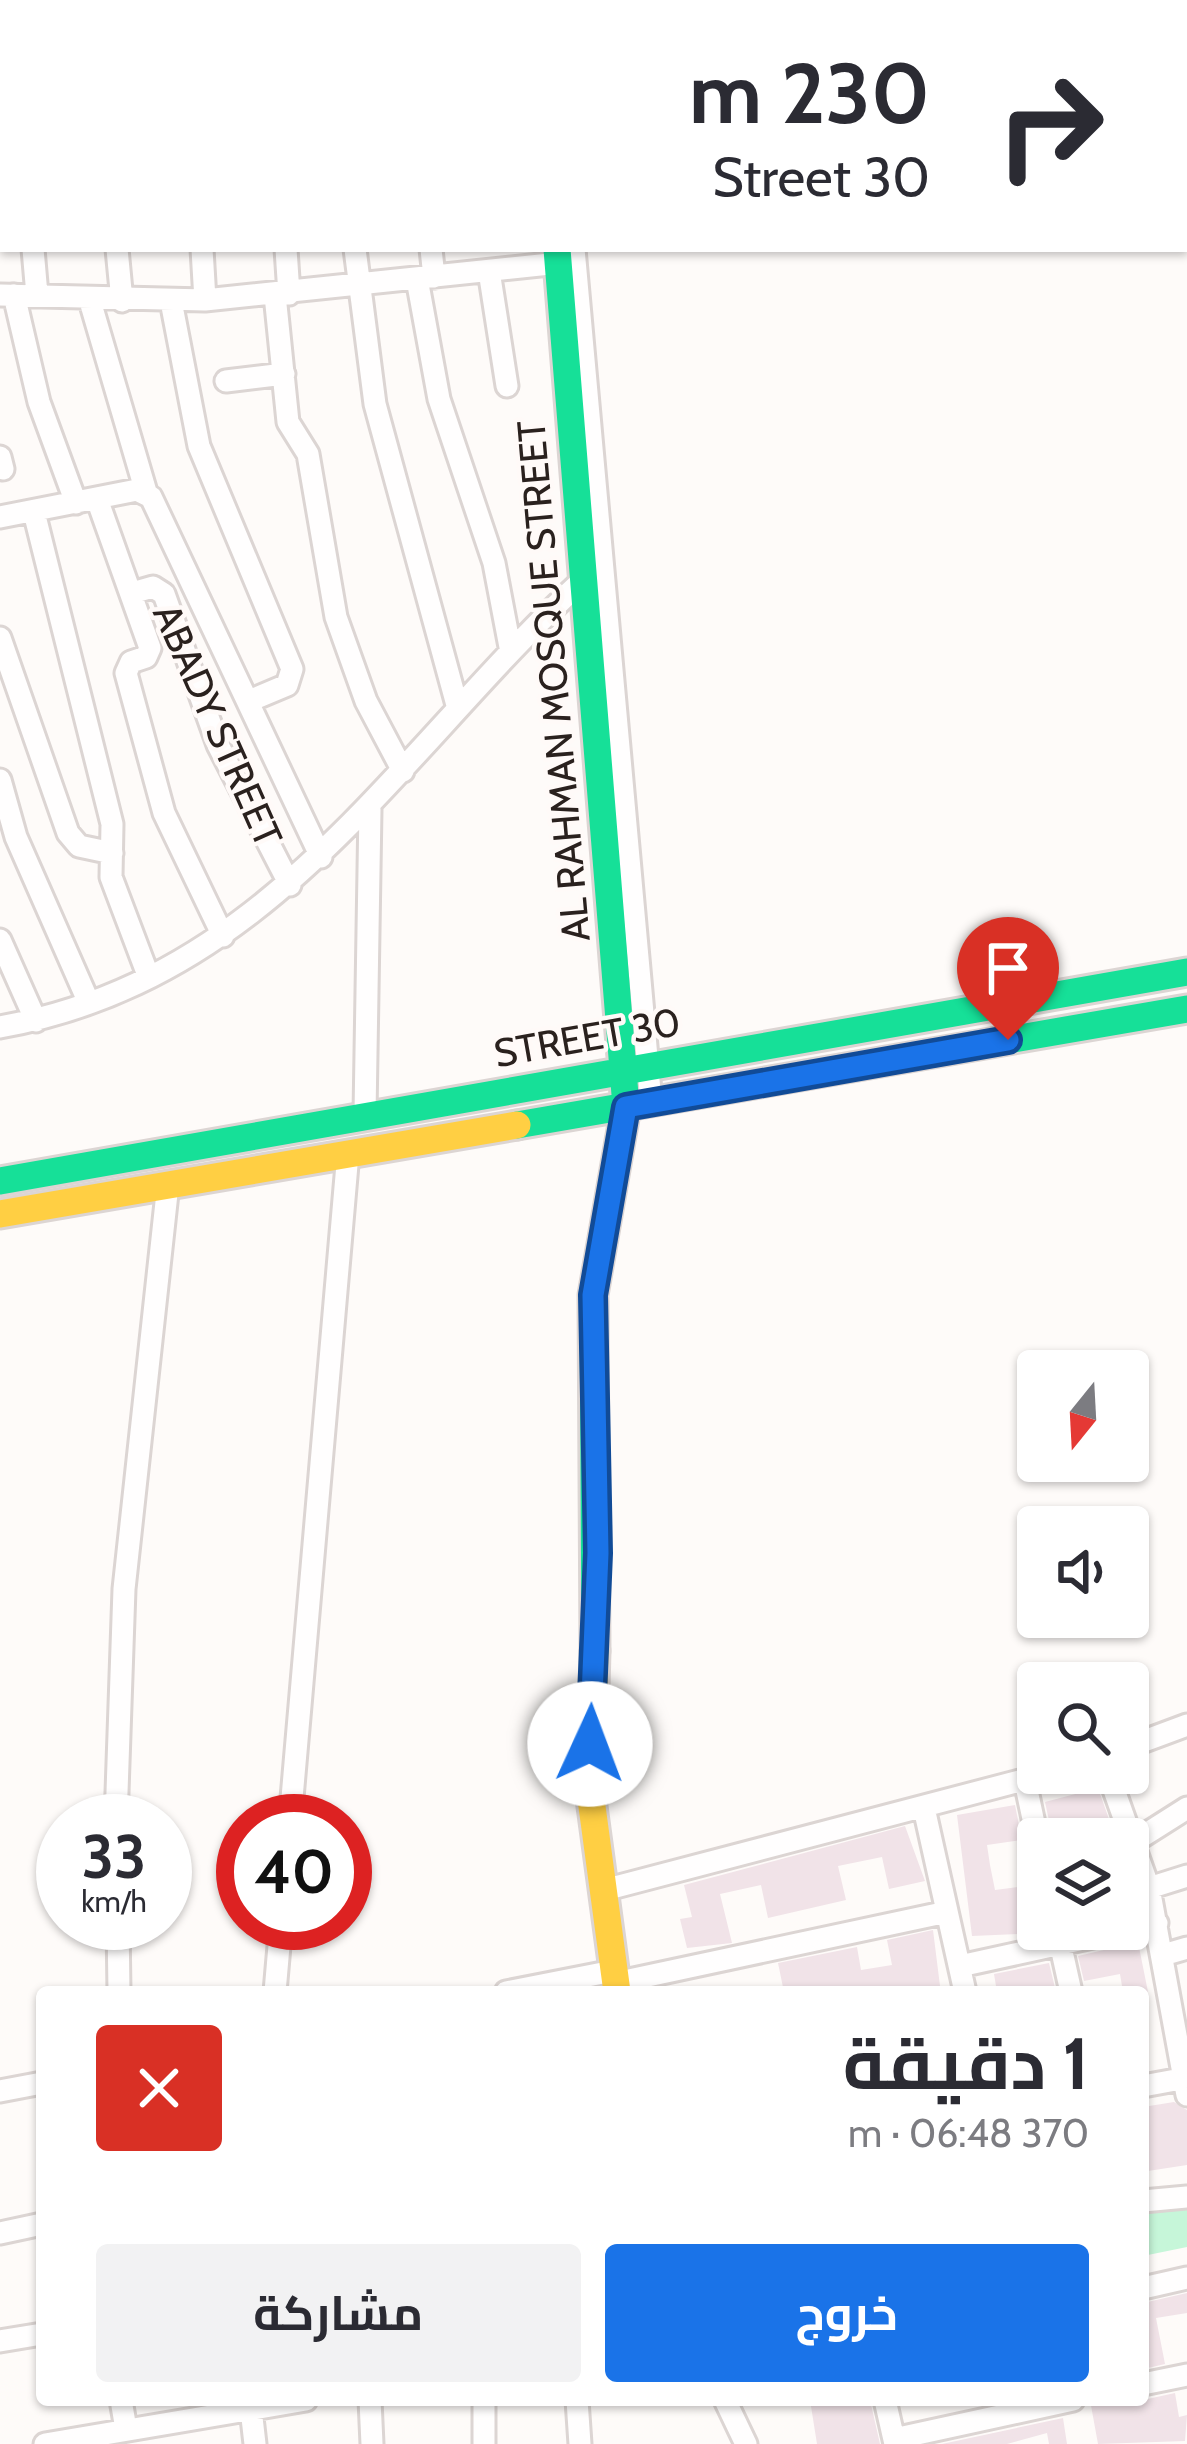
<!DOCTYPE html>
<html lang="ar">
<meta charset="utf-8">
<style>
body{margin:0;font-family:Cabin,Cairo,sans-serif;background:#f2f2f3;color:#2b2b33;direction:rtl;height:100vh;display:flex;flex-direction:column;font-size:45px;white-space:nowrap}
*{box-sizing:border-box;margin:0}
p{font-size:39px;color:#7c7c81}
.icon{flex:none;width:66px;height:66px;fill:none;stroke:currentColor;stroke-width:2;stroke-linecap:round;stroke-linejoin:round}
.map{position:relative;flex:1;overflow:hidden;direction:ltr}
.side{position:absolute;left:36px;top:1986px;width:1113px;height:420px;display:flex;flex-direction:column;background:#fff;border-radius:12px;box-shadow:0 3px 9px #0004;direction:rtl}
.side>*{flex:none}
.banner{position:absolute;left:0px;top:0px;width:1188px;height:252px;box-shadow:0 3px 9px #0004;direction:rtl;background:#fff;color:#2b2b33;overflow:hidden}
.needle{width:78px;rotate:198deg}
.tools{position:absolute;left:1017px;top:1350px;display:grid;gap:24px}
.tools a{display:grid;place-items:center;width:132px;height:132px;border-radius:12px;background:#fff;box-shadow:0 3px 9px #0004;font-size:60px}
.speed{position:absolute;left:36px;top:1794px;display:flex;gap:24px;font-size:60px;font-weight:700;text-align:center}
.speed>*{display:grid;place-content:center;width:156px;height:156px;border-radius:50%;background:#fff;box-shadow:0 3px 9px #0004;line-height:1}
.speed small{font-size:30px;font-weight:400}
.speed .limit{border:18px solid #d22;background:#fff;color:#111}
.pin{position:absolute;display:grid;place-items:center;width:102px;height:102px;color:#fff;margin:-123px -51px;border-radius:50% 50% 50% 0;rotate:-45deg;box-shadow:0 0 12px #0007}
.pin .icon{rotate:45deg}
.me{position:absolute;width:132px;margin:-66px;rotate:2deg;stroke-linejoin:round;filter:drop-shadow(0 0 9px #0008)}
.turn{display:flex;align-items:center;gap:42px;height:252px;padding:0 60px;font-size:54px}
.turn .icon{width:156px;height:156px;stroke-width:2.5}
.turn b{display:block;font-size:84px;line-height:102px}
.round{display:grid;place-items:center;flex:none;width:126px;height:126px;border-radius:12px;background:#f2f2f3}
.head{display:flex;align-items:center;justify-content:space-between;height:204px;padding:0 60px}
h1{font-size:72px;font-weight:700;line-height:90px}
.button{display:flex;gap:24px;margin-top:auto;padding:24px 60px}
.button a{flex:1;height:138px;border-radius:12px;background:#1a73e8;color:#fff;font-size:48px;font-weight:700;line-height:138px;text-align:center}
.button a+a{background:#f2f2f3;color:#2b2b33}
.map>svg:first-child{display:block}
.green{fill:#c6f6d9}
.building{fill:#f1e3e8}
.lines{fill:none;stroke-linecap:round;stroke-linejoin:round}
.street-casing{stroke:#dcd5d3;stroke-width:27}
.fast-casing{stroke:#dcd5d3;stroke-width:33}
.slow-casing{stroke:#dcd5d3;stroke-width:33}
.street{stroke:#fffefe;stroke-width:21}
.fast{stroke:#16e098;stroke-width:27}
.slow{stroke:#ffcf43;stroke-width:27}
.route-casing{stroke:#114b97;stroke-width:30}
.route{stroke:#1a73e8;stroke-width:21}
.labels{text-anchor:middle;stroke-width:9;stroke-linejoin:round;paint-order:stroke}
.street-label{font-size:39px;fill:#2a211e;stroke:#fffaf8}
</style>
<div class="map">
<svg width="1187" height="2444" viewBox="0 0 1187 2444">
<rect width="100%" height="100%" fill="#fefbf9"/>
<!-- green -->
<path class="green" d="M1187,2203v44l-44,9v-45z"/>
<!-- building -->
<path class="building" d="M1098,1788l18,51h-63l-8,-37z
M1015,1805l7,35 -35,5 3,20 5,25 37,-5 6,48 -66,3 -15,-121z
M905,1826l20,55 -36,8 -7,-32 -44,9 8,34 -78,18 -7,-33 -41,9 12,49 -45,5 -7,-29 12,-2 -8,-32z
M933,1930l7,56 -44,6h-112l-6,-29 79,-16 4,23 31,-5 -5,-25z
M1138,1942l10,50h-25l-3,-18 -36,7 -6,-25z
M1049,1963l7,29h-59l-3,-18z
M1174,2102l13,8v55l-39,6 -5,-64z
M1187,2293v20l-31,5 9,46 -17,4 -5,-7v-58z
M1175,2393l4,24 8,-2 -2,26 -87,3 -8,-44h53z
M810,2400h60l10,44h-63z
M1063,2418l4,26h-18l-2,-11 -40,11h-65z"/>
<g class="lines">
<!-- street casing -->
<g class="street-casing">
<path id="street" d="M526,0v3
M550,0v3
M0,16h3
M33,249l4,46
M117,249l5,52
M202,249l3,51
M286,249l3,45
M355,249l20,155 82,301
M431,249l3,28
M574,249l77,853
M489,271l18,115
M417,279l22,120 55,164 16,84
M0,295l205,5 354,-37
M14,295l25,107 37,101
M275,295l13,127 20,32 28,163 30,84 37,70
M90,301l56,191
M171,301l28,145 93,223 -5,16 -38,16
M226,381l58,-7
M0,457l3,12
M97,499l53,149 -4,9 -15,5 -5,11 38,140 59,123
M34,512l78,312 -1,53 37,98
M0,517l137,-27 14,7 170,360
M132,593l21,-6 11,7 54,151 72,140
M0,638l68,195 11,13 33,7
M0,780l16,57 73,166
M0,940l36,81
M0,1027c274,-49 397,-276 585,-449
M365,1114l5,-305
M1128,1747l59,-22
M1108,1773l41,115 38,207
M1025,1781l13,61
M924,1808l41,184
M116,1821l8,-232 44,-405
M290,1821l58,-668
M1135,1841l52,-33
M1149,1888l38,-12
M604,1890l446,-117
M118,1923l1,69
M1057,1929l14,63
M1163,1955l24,-7
M960,1966l197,-43
M615,1983l332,-71
M275,1992l6,-69
M506,1992l107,-21
M1143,2086l38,-7
M0,2091l42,-8
M1143,2201l44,-4
M0,2233l42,-9
M1143,2288l44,-10
M0,2341l42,-7
M1143,2384l44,-9
M121,2400l5,29
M250,2400l5,44
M370,2400l2,44
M484,2400v44
M577,2400l3,44
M725,2400l21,44
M885,2400l10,44
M894,2439l179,-39
M45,2444l261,-44"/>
</g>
<!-- fast casing -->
<g class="fast-casing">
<path id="fast" d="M557,249l69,858 -33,188 2,356
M517,1125l670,-116
M0,1181l1187,-209"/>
</g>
<!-- slow casing -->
<g class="slow-casing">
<path id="slow" d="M0,1214l517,-89
M595,1651l-4,148 26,193"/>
</g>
<!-- street -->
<use href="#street" class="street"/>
<!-- fast -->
<use href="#fast" class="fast"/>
<!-- slow -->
<use href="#slow" class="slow"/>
</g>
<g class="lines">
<!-- route casing -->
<g class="route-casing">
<path id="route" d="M590,1744l8,-191 -5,-258 33,-188 382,-67"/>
</g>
<!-- route -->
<use href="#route" class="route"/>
</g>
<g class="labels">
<!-- street labels -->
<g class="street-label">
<text transform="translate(553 681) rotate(-95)" y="14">AL RAHMAN MOSQUE STREET</text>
<text transform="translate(218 725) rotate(66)" y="14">ABADY STREET</text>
<text transform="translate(587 1037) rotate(-10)" y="14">STREET 30</text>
</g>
</g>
</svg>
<div class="tools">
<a><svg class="needle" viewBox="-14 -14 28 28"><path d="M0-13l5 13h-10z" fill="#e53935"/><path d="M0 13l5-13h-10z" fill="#7c7c81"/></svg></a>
<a><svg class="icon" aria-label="sound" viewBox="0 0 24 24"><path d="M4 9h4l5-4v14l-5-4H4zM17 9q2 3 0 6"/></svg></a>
<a><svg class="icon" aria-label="search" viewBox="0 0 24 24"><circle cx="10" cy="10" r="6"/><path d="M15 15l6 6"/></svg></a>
<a><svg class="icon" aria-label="layers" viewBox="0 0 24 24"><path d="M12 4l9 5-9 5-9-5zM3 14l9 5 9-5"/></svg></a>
</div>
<div class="speed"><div>33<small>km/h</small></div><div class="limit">40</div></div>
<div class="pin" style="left:1008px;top:1040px;background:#d93025"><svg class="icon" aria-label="arrive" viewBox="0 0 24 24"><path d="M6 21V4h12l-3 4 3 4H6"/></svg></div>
<svg class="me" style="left:590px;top:1744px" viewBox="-20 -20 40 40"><circle r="19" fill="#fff"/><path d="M0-13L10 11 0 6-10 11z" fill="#1a73e8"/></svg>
<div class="banner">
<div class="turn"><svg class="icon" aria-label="right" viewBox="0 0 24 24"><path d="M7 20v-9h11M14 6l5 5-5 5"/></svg><div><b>230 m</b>Street 30</div></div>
</div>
<section class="side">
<div class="head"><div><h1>1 دقيقة</h1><p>370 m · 06:48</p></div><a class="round" style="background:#d93025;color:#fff"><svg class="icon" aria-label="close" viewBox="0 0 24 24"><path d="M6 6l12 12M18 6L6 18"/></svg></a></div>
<div class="button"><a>خروج</a><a>مشاركة</a></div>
</section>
</div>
